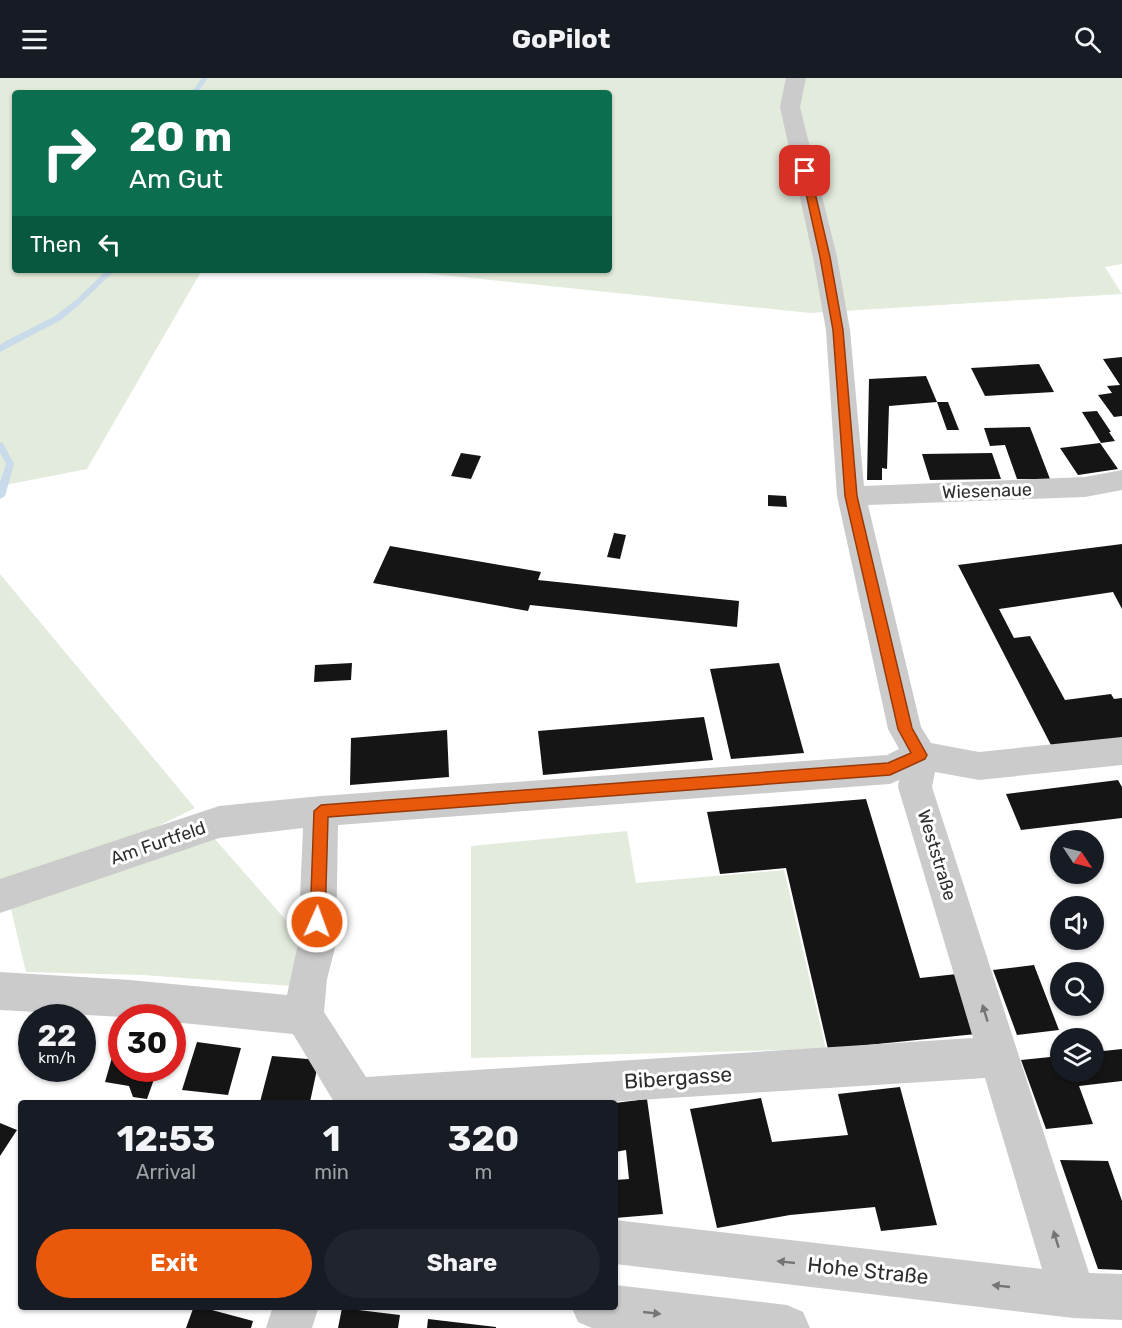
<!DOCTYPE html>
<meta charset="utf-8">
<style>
body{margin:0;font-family:Rubik,sans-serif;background:#20242c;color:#f1f3f6;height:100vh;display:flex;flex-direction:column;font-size:22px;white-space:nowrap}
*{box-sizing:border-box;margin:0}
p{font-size:20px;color:#9ea1a6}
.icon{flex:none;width:33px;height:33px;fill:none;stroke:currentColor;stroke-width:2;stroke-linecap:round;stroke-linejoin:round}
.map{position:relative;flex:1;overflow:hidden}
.details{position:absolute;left:18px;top:1022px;width:600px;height:210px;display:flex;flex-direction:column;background:#171b24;border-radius:6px;box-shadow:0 2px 4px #0004}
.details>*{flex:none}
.top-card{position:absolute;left:12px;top:12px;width:600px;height:183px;border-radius:6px;box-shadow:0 2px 4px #0004;background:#0b6e4f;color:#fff;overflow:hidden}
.needle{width:39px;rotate:125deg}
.fabs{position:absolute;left:1050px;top:752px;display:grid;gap:12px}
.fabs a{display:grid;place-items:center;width:54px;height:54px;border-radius:50%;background:#171b24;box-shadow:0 2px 4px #0004;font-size:30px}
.speed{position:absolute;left:18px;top:926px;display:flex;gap:12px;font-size:30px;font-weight:700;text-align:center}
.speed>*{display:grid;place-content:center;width:78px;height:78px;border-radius:50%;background:#171b24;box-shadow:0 2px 4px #0004;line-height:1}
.speed small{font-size:15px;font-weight:400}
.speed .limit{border:9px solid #d22;background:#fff;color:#111}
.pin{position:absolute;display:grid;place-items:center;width:51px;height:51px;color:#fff;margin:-26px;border-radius:12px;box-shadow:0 3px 9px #0006}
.me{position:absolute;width:66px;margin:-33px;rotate:2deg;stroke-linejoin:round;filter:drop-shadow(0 0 4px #0008)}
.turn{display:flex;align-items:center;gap:21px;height:126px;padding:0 18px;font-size:27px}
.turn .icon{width:78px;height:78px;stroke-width:2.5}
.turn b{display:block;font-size:42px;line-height:51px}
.then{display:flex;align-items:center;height:57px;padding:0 18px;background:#0003;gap:12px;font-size:22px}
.eta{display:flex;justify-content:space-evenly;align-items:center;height:102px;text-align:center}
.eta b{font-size:36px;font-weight:700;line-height:42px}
.button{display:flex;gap:12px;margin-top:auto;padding:12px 18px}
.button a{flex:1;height:69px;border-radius:36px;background:#ea580c;color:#fff;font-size:24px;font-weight:700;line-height:69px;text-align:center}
.button a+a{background:#20242c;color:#f1f3f6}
header{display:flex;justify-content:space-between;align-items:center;height:78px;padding:0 18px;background:#171b24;font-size:27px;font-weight:700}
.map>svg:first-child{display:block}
.green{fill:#e3ebdc}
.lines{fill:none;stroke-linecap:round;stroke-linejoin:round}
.stream{fill:#c9dbea;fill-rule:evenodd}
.building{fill:#151515}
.minor{fill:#cbcbcb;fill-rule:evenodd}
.oneway{fill:#757575}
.route{fill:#ea580c;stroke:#983908;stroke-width:1.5}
.labels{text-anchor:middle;stroke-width:6;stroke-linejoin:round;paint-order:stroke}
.street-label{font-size:18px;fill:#2e2e2e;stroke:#fff}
.near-street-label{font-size:21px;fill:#2e2e2e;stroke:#fff}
</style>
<header><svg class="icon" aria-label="menu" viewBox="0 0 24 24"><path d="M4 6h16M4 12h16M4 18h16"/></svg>GoPilot<svg class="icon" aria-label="search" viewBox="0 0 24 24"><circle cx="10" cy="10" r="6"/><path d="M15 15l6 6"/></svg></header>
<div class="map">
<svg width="1122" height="1250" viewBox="0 0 1122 1250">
<rect width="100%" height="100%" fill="#fff"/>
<!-- green -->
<path class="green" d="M0,0h1122v186l-17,3 17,27 -312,19 -415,-43h214v-177h-594v177h187l-115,199 -87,17z
M0,496l195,234 -195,96z
M627,753l9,52 148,-13 42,179 -355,9v-212z
M213,759l86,98 -6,51 -150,-11 -117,-3 -16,-67z"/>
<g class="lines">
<!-- stream -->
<path class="stream" d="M202,0h6l-11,15h-6z
M107,192h8l-34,33 -20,17 -61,32v-7l4,-3 51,-26 21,-16z
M0,364l3,1 11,21 -9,32 -5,3v-17l6,-18 -6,-11z"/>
</g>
<!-- building -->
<path class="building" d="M1122,279v59l-8,1 -16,-22 14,-2 -5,-7 13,-1 -17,-26z
M1039,286l15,28 -69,4 -14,-28z
M926,298l11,26 -48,4 -2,63 -5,-1v12h-15l2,-101z
M937,324h11l11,28h-12z
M1097,333l14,21h-2l6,9 -14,2 -19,-31z
M1030,349l20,52h-33l-12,-34 -15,1 -6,-18z
M1100,365l18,26 -40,6 -18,-27z
M461,375l20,3 -10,23 -20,-3z
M992,375l9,26 -71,1 -8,-26z
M768,417l18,1 1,11 -19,-1z
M614,455l12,2 -6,24 -13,-2z
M1122,466v65l-9,-17 -114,17 15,29 16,-2 35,64 46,-6 3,5 8,-1v41l-69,10 -95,-184z
M390,468l151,26 -3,8 201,21 -2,26 -207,-22 -2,6 -155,-28z
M352,585l-1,17 -37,2 1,-17z
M779,585l25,90 -73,6 -21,-90z
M704,639l9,43 -170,15 -5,-44z
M447,652l2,47 -99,8 1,-47z
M1118,702l4,7v31l-101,12 -15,-36z
M866,721l54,179 37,-4 19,60 -148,15 -42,-181 -66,6 -13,-62z
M1034,887l25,65 -42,5 -24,-65z
M119,955l3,35h36l-11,31 -14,-2 -4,-11 -24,-4z
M197,964l44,6 -13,47 -46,-5z
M1122,971v32l-43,5 14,38 -47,5 -25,-69 39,-4v15h34v-19z
M272,978l47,4 -9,42h-50z
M900,1009l37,138 -56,6 -6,-24 -85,8 -73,13 -27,-119 71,-11 11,44 76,-7 -10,-41z
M647,1021l16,115 -48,4v-38l14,-1 -3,-29 -11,2v-49z
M0,1045l17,7 -17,26z
M1060,1082l48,1 14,40v69l-24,-1z
M194,1228h3l56,15 -2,7h-65z
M342,1230l58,7 -2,13h-60z
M428,1241l68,8v1h-69z"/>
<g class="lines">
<!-- minor -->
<path class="minor" d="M786,0h20l-6,29 37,150 13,73 14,156 221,-9 37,-7v20l-37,7 -217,8 53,222 10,16 48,9 143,-15v28l-143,15 -44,-8 -3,15 157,486 33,1v46l-49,-2 -458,-54v-44l427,49 -57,-191 -377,24h-274l-41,-68 -121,-12v-5h-50l-122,-7v-38l130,8 157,15 11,-51 5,-116 -84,10 -219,75v-34l219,-73 102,-10 566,-41 12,-6 -11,-20 -51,-233 -11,-166 -13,-73 -33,-150zM899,702l-1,7 75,251 -607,39 -42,-65 3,-33 9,-35 2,-119 552,-41z
M615,1207l172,20 16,7 7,16h-218l-14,-6 -7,-16h44z
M273,1228h46l-7,22h-46z"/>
</g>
<!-- one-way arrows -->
<defs><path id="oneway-solid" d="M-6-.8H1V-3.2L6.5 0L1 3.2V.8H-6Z" transform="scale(1.5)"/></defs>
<g class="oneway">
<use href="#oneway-solid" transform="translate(985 935) rotate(-107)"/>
<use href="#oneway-solid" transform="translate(1056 1161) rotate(-107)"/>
<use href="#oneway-solid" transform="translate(786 1184) rotate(-174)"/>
<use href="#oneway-solid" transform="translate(1001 1208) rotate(-174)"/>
<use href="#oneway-solid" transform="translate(652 1235) rotate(6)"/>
</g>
<!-- route -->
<path class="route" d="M805,91l5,2 20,86 13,73 14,166 55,232 15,27 -2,4 -35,16 -562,42 -3,105 -2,5 -6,2 -5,-2 -2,-5 4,-111 7,-6 567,-42 23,-10 -13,-24 -53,-233 -12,-166 -13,-73 -19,-86z"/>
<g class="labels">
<!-- street labels -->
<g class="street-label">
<text transform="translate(987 413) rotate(-2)" y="6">Wiesenaue</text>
<text transform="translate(158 765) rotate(-19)" y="6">Am Furtfeld</text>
<text transform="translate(937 777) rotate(73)" y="6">Weststraße</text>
</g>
<!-- near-street labels -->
<g class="near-street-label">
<text transform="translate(678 1000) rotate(-4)" y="7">Bibergasse</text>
<text transform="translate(868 1193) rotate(6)" y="7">Hohe Straße</text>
</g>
</g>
</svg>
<div class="fabs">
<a><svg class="needle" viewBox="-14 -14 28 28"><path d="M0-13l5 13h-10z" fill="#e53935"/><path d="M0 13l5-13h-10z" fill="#9ea1a6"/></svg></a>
<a><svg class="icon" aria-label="sound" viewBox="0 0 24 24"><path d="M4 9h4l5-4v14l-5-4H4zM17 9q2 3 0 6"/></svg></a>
<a><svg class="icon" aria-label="search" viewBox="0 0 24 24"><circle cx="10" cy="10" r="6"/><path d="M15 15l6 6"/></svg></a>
<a><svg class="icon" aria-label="layers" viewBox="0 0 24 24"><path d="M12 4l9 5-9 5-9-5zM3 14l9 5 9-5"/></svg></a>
</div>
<div class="speed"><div>22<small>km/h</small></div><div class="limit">30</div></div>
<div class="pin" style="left:805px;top:93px;background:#d93025"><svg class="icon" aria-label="arrive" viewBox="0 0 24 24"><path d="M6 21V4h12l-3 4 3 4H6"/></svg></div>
<svg class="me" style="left:317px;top:844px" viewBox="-20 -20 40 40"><circle r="17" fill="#ea580c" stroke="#fff" stroke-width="3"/><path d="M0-11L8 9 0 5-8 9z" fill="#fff"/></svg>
<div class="top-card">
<div class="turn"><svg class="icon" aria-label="right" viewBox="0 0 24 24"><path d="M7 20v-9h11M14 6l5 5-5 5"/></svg><div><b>20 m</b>Am Gut</div></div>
<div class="then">Then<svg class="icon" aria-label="left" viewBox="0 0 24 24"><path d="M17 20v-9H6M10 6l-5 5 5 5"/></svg></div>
</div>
<section class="details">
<div class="eta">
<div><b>12:53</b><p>Arrival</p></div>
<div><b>1</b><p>min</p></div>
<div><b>320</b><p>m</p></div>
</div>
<div class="button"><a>Exit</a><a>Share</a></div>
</section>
</div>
